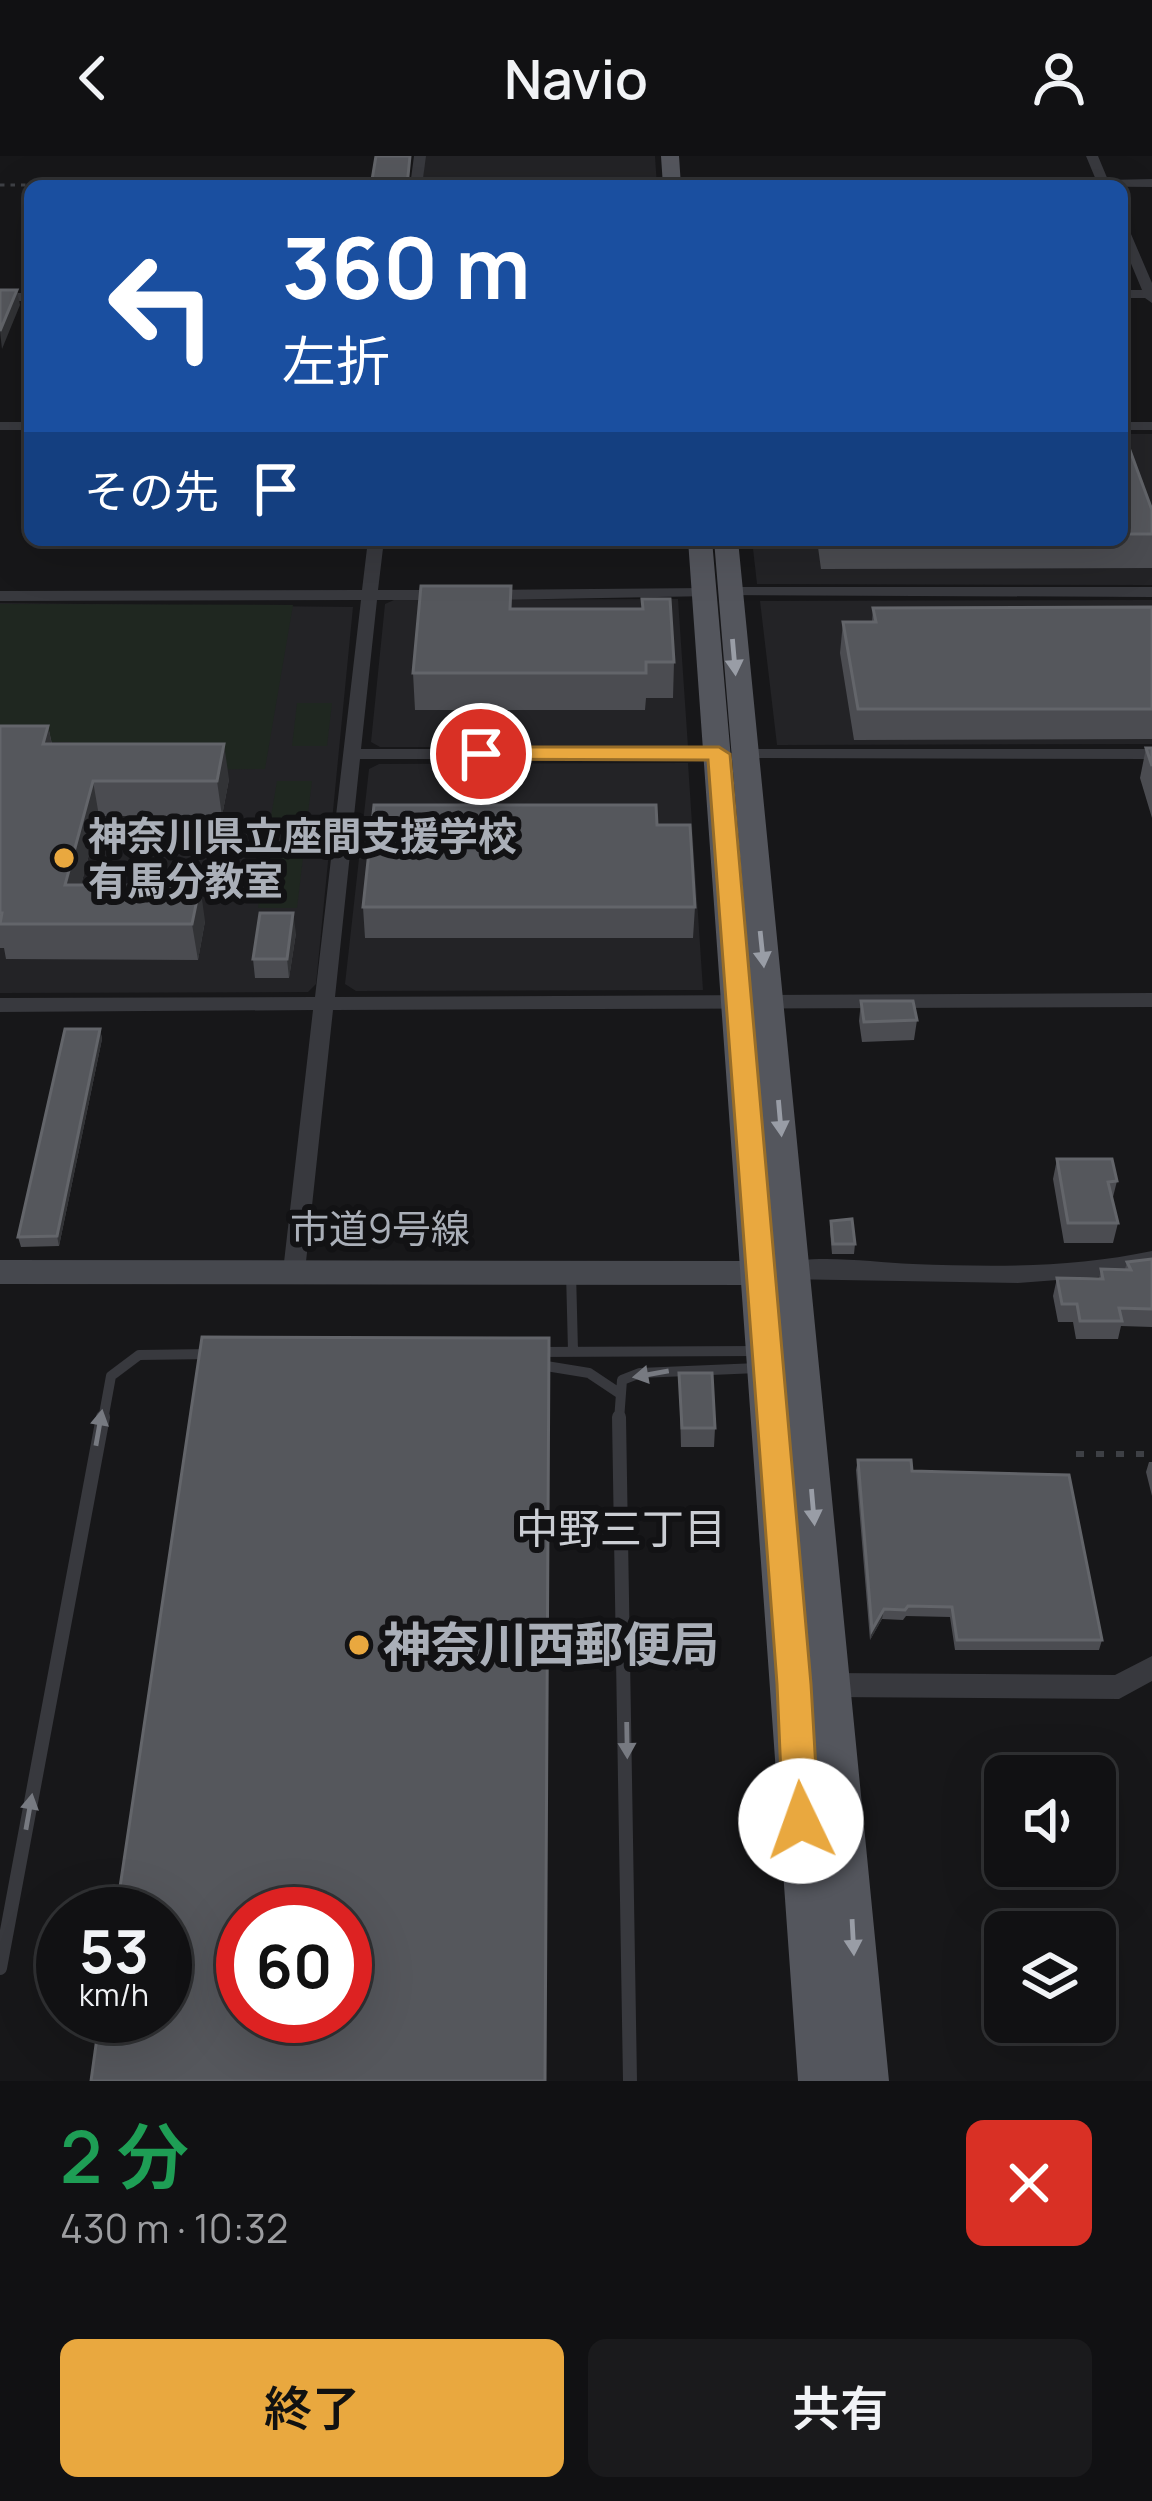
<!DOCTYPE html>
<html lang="ja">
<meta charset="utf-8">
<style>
body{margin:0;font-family:Manrope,"Noto Sans JP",sans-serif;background:#1a1a1c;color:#f1f3f6;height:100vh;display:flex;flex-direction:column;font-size:45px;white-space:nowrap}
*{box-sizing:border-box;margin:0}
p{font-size:39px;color:#9c9da0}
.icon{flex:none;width:66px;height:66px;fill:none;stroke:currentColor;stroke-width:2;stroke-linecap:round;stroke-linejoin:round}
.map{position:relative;height:1925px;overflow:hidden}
.sheet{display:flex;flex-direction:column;background:#111113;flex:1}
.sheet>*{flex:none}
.banner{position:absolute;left:24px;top:24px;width:1104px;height:366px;border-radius:18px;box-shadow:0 12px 48px #0002,0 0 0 3px #303133;background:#1a4fa0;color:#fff;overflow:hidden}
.fabs{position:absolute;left:984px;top:1599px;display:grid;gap:24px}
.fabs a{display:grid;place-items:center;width:132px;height:132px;border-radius:18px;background:#111113;box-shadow:0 12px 48px #0002,0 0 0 3px #303133;font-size:60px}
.speed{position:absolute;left:36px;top:1731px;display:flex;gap:24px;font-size:60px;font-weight:700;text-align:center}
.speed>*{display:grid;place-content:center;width:156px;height:156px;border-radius:50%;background:#111113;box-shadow:0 12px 48px #0002,0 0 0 3px #303133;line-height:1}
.speed small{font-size:30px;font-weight:400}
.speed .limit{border:18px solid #d22;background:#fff;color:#111}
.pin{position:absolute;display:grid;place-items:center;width:102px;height:102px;color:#fff;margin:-51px;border:6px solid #fff;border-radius:50%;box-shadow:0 3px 12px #0007}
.me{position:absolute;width:132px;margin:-66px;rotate:357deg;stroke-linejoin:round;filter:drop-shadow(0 0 9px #0008)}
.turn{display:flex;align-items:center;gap:42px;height:252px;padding:0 60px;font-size:54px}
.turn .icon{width:156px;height:156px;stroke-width:2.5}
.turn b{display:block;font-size:84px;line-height:102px}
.then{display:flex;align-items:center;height:114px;padding:0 60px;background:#0003;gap:24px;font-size:45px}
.round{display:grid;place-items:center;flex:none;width:126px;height:126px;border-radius:18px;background:#1a1a1c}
.head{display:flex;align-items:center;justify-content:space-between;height:204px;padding:0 60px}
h1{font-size:72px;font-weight:600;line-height:90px;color:#1e9e55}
.button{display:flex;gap:24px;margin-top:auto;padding:24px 60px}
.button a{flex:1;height:138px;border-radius:18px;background:#e9a83f;color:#111;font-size:48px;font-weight:600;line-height:138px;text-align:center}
.button a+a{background:#1a1a1c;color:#f1f3f6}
header{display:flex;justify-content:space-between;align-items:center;height:156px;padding:0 60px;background:#111113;font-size:54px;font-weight:600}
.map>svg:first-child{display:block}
.built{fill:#232326}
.green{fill:#1f2720}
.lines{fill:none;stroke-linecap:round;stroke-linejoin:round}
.path-far1{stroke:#3e4045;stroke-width:3;stroke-dasharray:4.5 6;stroke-linecap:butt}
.path{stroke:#3e4045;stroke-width:6;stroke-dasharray:8 12;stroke-linecap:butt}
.lane-far1{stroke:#38393e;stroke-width:10}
.lane{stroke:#38393e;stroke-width:14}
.street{fill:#38393e;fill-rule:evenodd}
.secondary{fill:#46484e;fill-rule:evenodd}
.primary{fill:#54565d;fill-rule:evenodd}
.wall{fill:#4b4c51}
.shaded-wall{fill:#323336}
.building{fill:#55575c;stroke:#63656a;stroke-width:3;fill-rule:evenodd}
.oneway{fill:#999da6}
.oneway2{fill:#777a81}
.route{fill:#e9a83f;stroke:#976d29;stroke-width:3}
.poi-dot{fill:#e9a83f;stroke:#121214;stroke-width:4.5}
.labels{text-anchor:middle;stroke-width:12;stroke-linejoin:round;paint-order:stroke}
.poi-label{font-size:39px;font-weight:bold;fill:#aaafb8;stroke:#121214;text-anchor:start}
.street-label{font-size:39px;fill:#aaafb8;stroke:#121214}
.neighbourhood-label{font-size:42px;fill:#cbced4;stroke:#121214}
.near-poi-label{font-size:48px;font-weight:bold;fill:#aaafb8;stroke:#121214;text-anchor:start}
</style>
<header><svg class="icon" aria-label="back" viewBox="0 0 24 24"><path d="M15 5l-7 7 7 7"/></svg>Navio<svg class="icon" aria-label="person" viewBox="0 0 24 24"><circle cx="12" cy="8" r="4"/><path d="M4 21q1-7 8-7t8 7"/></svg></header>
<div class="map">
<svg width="1152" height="1925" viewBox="0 0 1152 1925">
<rect width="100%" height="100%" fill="#171719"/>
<!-- built -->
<path class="built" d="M425,0h230l2,30h-235z
M1122,278h30v151l-395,-1 -5,-44h370z
M678,443l10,148h-308l-9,-5 14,-138 9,-4z
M1152,444v144l-375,1 -17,-144z
M0,447l353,4 -37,377 -8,8 -308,1z
M688,607l15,227 -347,1 -11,-7 24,-215 10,-5z"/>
<!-- green -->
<path class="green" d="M0,448l293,1 -28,164 -201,2 7,-29 -71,1z
M297,547h35l-5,43h-35z
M277,625h35l-6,47h-37z
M265,702h38l-6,50h-39z"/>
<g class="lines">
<!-- path-far1 -->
<path class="path-far1" d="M0,29l372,-1"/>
<!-- path -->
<path class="path" d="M1076,1298h76"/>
<!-- lane-far1 -->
<path class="lane-far1" d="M571,1116l2,79
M536,1196l221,-1
M540,1209l49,8 30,20
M103,1264l8,-44 28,-21 72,-1
M619,1264l3,-40 18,-7 118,-5"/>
<!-- lane -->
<path class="lane" d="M619,1261l11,664
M0,1812l103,-551"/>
<!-- street -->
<path class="street" d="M414,0h12l-4,30h-12z
M1086,0h12l10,24 44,-1v8l-349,-3 6,-4h287z
M689,24h89l6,4 -100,2z
M1122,67l6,4 24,56v20l-7,-5h-23v-8h20l-20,-48z
M0,137h30v8h-30z
M0,266h30v8h-30z
M1122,266h30v8h-30z
M368,384h16l-6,50h71l8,5 -8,5h-72l-16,149h358l9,5 -9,5h-359l-25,238 817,-4v14l-819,3 -28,261 -3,6h-16l-3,-6 30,-261 -313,2v-14l315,-1 46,-397 -361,1v-10l362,-1z
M728,431h424v10l-430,-2 -2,-3z
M706,432l8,5 -2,3 -225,4 -8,-5 8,-5z
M743,593h409v10l-415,-1v-8z
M1152,1095v16l-42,9 -92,7 -236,-4 -8,-2 -3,-6 3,-6c42,-12 95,-3 139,-1 81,3 159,4 239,-13z
M1152,1500v25l-33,18 -290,-2 -9,-4 -4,-8 4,-8 9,-4 286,2z"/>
<!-- secondary -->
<path class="secondary" d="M0,1104l759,1 11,4 5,8 -5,8 -11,4 -759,-1z"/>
<!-- primary -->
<path class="primary" d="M661,0h18l2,30h-18z
M688,384h24l37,426 -35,-426h24l151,1541h-91z"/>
</g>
<!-- wall -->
<path class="wall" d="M1122,289l30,65v58l-331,1 -4,-29h305z
M511,430v23h131l32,53 -1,36h-27l-1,12h-230l-2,-37z
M1152,451v132l-298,1 -14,-87 3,-31h29l1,-14z
M0,570h48l4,18 177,35 -7,37h-123l-18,69 124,36 -7,39 -192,-1 -2,-11h-4z
M1146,592h6v70l-12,-40z
M657,669l38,82 -2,31h-328l-2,-31z
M296,777l-7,45h-34l-2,-19z
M861,845l56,19 -3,20 -52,2 -3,-21z
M100,873l2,10 -43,207 -38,1 -3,-10z
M1057,1003l60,22 -5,20 6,22 -5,20h-49l-11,-64z
M831,1065l24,23 -1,10h-22l-2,-23z
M1152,1103v68l-31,-1 -3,13h-42l-3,-17h-15l-5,-26 4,-18 42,1 2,-10h24l2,-7z
M679,1217l36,55 -1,19h-33z
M858,1304l54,11 190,169 -3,10h-144l-5,-33 -44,-1 -3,4 -21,-1 -12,21 -14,-170z
M1149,1306h3v34l-6,-24z"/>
<!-- shaded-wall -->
<path class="shaded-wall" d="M17,134l3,15 -18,44 -2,-18z
M48,570l7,35 -12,-17z
M224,588l5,35 -7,37 -5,-35z
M93,625l6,35 -27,104 -7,-35z
M200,729l5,36 -7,39 -6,-36z
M293,757l3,20 -7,45 -2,-19z
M100,873l2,10 -43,207 -2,-10z
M884,1453l-2,10 -12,21 2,-10z"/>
<!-- building -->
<path class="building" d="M376,0h34l-3,30h-36z
M753,26h80l1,4h-81z
M0,134h17l-17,41z
M1122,289h6l24,65v24h-30z
M421,430h90l-1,23h133l-1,-10h28l4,63h-28v11h-233z
M1152,451v102h-294l-15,-87h33l-3,-14z
M0,570h48l-5,18h181l-7,37h-124l-28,104h135l-8,39h-192l2,-11h-2z
M1146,592h6v18z
M374,649h282l1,20h33l5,82h-332z
M260,757h33l-6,46h-34z
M861,845h52l4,19 -53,2z
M65,873h35l-43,207 -39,1z
M1057,1003h55l5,22 -9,1 10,41h-50z
M852,1063l3,25h-22l-2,-23z
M1152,1103v50l-33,-1 3,13h-42l-3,-17h-15l-5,-26 46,1 -2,-10 30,1 -4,-8z
M202,1181l347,1 -4,743h-454l9,-65h65v-102h-49zM243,1758h102v102h-102z
M679,1217h33l3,55h-33z
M858,1304h53l1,11 157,4 33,165h-145l-5,-33 -44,-1 -3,4 -21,-1 -12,21z"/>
<!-- one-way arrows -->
<defs><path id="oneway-solid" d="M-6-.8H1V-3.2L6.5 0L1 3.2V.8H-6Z" transform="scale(3)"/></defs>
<g class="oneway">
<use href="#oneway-solid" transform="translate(734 501) rotate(85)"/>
<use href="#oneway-solid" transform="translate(762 793) rotate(84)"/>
<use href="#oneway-solid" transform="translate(780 962) rotate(85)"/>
<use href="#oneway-solid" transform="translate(813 1351) rotate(85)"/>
<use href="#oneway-solid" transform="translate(853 1781) rotate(87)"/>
</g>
<g class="oneway2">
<use href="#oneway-solid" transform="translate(651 1218) rotate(170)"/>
<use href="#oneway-solid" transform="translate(99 1272) rotate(-80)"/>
<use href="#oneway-solid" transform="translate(627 1584) rotate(89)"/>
<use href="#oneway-solid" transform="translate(29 1656) rotate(-80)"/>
</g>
<!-- route -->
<path class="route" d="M481,591h238l11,7 81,930 8,137 -5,12 -13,5 -13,-5 -5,-12 -6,-137 -69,-924 -235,-1 -3,-5z"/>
<!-- markers -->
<g class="poi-dot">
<circle cx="64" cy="702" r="12"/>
<circle cx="359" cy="1489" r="12"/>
</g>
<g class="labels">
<!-- poi labels -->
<g class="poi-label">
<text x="88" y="694">神奈川県立座間支援学校<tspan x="88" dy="45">有馬分教室</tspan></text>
</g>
<!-- street labels -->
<g class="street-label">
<text x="380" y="1087">市道9号線</text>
</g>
<!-- neighbourhood labels -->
<g class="neighbourhood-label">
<text x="621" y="1388">中野三丁目</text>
</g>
<!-- near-poi labels -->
<g class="near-poi-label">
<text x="383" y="1506">神奈川西郵便局</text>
</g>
</g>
</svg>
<div class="fabs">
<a><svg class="icon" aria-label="sound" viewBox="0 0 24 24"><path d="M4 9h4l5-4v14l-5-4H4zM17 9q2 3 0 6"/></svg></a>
<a><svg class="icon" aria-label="layers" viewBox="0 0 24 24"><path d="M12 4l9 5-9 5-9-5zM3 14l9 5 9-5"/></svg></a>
</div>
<div class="speed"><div>53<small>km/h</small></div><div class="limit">60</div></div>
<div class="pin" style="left:481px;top:598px;background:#d93025"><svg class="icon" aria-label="arrive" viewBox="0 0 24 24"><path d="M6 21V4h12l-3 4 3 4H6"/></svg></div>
<svg class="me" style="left:801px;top:1665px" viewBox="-20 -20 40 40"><circle r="19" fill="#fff"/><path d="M0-13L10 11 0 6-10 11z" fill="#e9a83f"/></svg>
<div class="banner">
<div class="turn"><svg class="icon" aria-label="left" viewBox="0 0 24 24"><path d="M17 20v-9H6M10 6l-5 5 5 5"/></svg><div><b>360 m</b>左折</div></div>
<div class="then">その先<svg class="icon" aria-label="arrive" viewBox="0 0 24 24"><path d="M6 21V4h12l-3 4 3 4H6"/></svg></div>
</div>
</div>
<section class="sheet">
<div class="head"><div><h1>2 分</h1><p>430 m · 10:32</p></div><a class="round" style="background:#d93025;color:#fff"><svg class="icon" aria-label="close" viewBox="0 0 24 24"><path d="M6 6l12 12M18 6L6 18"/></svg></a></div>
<div class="button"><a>終了</a><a>共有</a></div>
</section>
